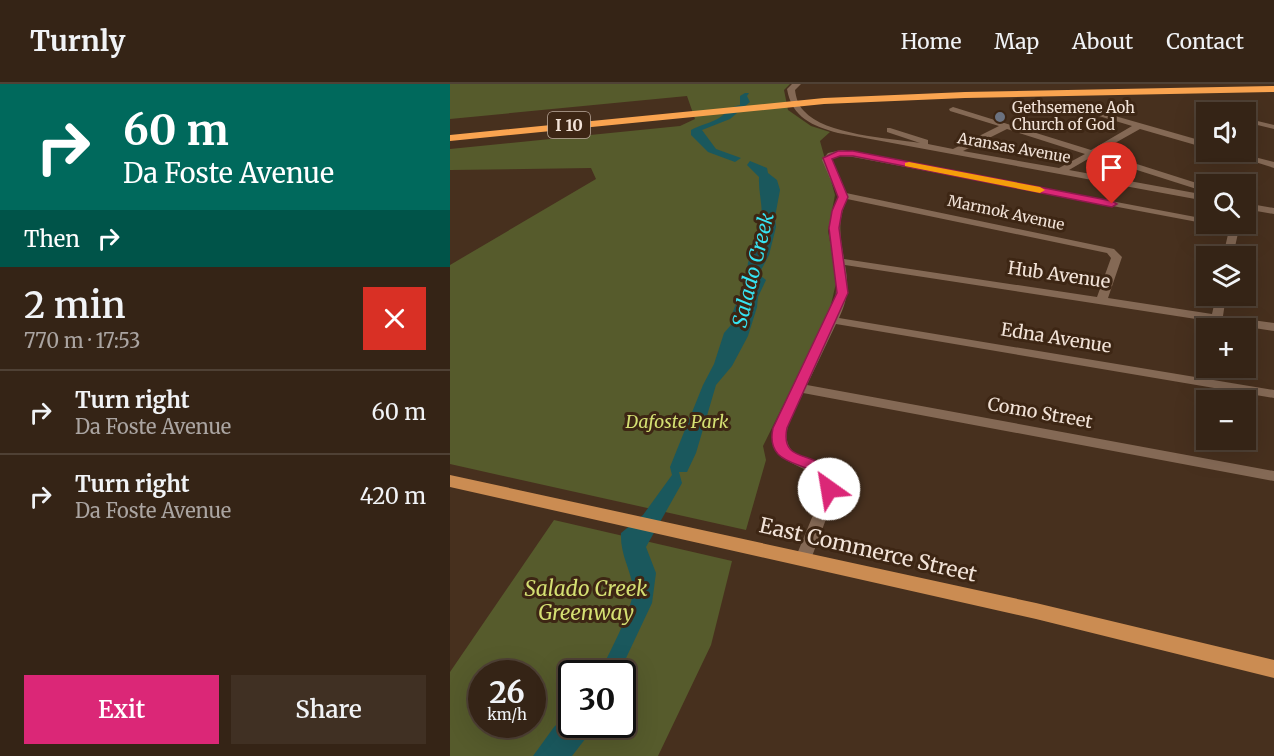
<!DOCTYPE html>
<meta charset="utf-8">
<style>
body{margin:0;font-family:Merriweather,serif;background:#403023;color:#f1f3f6;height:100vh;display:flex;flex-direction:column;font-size:22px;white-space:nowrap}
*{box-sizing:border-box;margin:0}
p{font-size:20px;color:#aaa4a1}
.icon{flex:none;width:33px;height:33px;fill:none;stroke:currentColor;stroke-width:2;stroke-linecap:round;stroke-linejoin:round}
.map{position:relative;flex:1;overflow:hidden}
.side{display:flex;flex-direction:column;background:#352416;width:450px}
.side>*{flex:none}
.hud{background:#00695c;color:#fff;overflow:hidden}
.tools{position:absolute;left:746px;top:18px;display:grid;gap:12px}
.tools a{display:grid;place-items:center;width:60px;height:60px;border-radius:0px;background:#352416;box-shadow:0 6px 24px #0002,0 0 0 2px #4f4135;font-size:30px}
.speed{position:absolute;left:18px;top:576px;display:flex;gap:12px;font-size:30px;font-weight:700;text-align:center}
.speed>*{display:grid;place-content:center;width:78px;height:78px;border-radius:50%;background:#352416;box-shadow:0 6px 24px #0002,0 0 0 2px #4f4135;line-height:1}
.speed small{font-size:15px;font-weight:400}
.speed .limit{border:3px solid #111;border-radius:9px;background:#fff;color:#111}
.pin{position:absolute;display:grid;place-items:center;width:51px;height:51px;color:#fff;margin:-62px -26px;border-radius:50% 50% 50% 0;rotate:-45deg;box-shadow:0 0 6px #0007}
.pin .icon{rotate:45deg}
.me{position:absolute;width:66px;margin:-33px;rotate:328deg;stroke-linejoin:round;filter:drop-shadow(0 0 4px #0008)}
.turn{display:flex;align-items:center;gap:21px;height:126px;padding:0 24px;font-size:27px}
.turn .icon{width:78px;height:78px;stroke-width:2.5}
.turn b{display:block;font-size:42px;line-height:51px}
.then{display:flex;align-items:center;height:57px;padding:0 24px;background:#0003;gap:12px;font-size:22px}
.round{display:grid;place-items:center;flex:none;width:63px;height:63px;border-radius:0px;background:#403023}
.headline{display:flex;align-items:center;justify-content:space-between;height:102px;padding:0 24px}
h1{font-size:36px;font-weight:600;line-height:45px}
.cta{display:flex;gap:12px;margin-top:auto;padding:12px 24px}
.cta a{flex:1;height:69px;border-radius:0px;background:#db2777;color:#fff;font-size:24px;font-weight:600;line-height:69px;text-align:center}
.cta a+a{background:#403023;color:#f1f3f6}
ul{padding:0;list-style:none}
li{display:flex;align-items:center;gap:18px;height:84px;padding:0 24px;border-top:2px solid #4f4135}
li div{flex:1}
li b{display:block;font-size:22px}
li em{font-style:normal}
header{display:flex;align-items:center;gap:36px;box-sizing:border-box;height:84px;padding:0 30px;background:#352416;border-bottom:2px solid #4f4135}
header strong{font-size:28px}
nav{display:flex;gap:33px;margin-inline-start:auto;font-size:21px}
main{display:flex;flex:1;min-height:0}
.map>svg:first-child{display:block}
.green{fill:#565b2c;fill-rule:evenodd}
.water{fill:#1a585d}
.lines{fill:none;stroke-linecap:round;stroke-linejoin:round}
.minor{fill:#846955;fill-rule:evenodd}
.major{fill:#cb8c52;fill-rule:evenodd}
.highway{fill:#faa450;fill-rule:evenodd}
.route{fill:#db2777;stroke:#8e194d;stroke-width:1.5}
.slow{fill:#f59e0b}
.worship-dot{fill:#6b7280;stroke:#3d2614;stroke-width:2}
.labels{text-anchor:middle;stroke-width:6;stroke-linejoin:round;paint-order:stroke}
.far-poi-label{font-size:15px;fill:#f2e3d8;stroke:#3d2614;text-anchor:start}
.far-street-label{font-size:15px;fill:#f2e3d8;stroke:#3d2614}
.shield{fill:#3d2614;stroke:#bcaa9d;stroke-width:1.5}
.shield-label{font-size:16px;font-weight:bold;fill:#f2e3d8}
.street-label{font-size:18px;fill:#f2e3d8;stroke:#3d2614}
.park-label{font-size:18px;font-style:italic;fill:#d4df72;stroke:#3d2614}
.water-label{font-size:20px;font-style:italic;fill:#37e3f2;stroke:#3d2614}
.near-street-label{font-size:21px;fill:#f2e3d8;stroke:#3d2614}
.near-park-label{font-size:21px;font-style:italic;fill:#d4df72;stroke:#3d2614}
</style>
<header>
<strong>Turnly</strong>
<nav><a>Home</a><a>Map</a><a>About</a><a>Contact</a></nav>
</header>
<main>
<section class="side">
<div class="hud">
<div class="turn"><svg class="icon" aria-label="right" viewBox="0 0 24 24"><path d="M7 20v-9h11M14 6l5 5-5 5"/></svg><div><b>60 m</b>Da Foste Avenue</div></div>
<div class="then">Then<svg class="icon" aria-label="right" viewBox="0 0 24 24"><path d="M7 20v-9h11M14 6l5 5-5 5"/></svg></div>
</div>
<div class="headline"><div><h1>2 min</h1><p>770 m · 17:53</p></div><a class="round" style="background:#d93025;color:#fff"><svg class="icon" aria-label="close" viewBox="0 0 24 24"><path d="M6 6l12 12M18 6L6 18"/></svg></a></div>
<ul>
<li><svg class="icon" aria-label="right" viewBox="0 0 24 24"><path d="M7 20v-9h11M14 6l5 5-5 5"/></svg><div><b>Turn right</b><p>Da Foste Avenue</p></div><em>60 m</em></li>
<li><svg class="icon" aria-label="right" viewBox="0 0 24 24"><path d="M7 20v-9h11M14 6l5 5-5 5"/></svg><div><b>Turn right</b><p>Da Foste Avenue</p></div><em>420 m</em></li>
</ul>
<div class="cta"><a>Exit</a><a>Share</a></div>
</section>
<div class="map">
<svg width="824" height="672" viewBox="0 0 824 672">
<rect width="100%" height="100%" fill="#47301e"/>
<!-- green -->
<path class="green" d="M0,0h340l-6,6 4,20 23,16 19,6 -10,9 15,54 -7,36 9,48 -8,34 -66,133 3,14 -20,70 -296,-66v-199l146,-86 -5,-11 -141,2v-21l230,-23 15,-7 -8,-23 -237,23z
M104,436l178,41 -21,84 -53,111h-208v-84zM32,590h50v50h-50zM122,590h50v50h-50z"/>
<!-- water -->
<path class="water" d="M295,9h4l-2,3 3,6 -20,17 -28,11 14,19 25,9 -6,4 -27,-10 -17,-17v-5c9,-5 20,-7 28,-12 8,-5 12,-12 21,-13v-9z
M300,77l17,7 1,5 9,7 3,10 -5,27 1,10 -7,28 -8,15v6l5,4 -8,17 -1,10 -9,29 -16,30 -16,19 -20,68 -9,19h-8l3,11 -36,64 10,26 -4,30 -33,70 -20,1c9,-19 36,-68 34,-87 -3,-19 -13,-33 -12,-54l22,-18 29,-40 -2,-8 33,-82 11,-21 10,-31 7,-8c-1,-16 11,-28 15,-43 2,-6 1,-13 2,-19 3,-12 9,-23 12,-35 5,-17 -2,-34 -1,-51l-12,-12z
M121,627l1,13 24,1 -24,31h-39l21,-29z"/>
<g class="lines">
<!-- minor -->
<path class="minor" d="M342,0h9l-6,6c1,7 3,15 9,21 21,24 85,27 116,32l-33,-11v-4h3l38,12v4l25,5 46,-23 -49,-15 -1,-2 4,-2 138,43 41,-24 -66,-20 7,-2 133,38v6l-66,-19 -41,23 107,34v6l-113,-36 -24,14 137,25v6l-368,-68c-25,-7 -46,-15 -51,-44zM557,45l78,25 -26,14 -96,-17z
M748,21l24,5 1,2h-12l-16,-3 -1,-2z
M795,34l29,7v4l-29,-7z
M392,66l364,69v5h34l-7,32h-10l6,-26 -21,-6 -355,-67 -15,-1 -7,4 15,33 268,56 8,8 -14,41 104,16 4,-18h10l-3,20 51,7v8l-429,-66c4,21 3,34 -6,53l435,72v8l-438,-74 -29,61 467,86v10l-471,-88c-8,17 -26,42 -10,59l35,18 9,11 -3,17 -23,61 -2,4 -6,2 -6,-2 -2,-4 25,-61 3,-16c-21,-22 -53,-15 -50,-54l62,-127c4,-25 -5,-47 -6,-72 0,-11 5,-22 9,-32l-16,-37 6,-7zM397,115l260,54 4,5 -14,39 -253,-38c-4,-24 -7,-37 3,-60z
M773,68h12l39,10v6z
M795,119l29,5v6l-29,-5z"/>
<!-- major -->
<path class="major" d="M0,391l586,128 238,57v18l-238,-59 -586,-132z"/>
<!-- highway -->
<path class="highway" d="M824,2v6l-309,6 -141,6 -374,37v-6l374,-37 141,-6z"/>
</g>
<!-- route -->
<path class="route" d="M388,67h15l259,50 5,3 -5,3 -259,-51h-13l-8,3 16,38 -6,14 -3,17 9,65 -61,135c-7,34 25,24 42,41 3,3 6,8 8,12l-3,12 -5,2 -8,-6c4,-33 -58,-14 -48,-61l64,-135 -8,-65 3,-17 6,-14 -15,-39z"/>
<!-- slow -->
<path class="slow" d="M459,78l131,25 5,3 -5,3 -135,-27v-3z"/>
<!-- markers -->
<circle class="worship-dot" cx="550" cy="33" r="6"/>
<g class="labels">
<!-- far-poi labels -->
<g class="far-poi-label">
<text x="562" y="29">Gethsemene Aoh<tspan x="562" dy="17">Church of God</tspan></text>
</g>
<!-- far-street labels -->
<g class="far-street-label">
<text transform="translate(564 64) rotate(10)" y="5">Aransas Avenue</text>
<text transform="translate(556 129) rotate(12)" y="5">Marmok Avenue</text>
</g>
<!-- shield labels -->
<rect class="shield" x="98" y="28" width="42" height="26" rx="4.5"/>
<g class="shield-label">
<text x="119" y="47">I 10</text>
</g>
<!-- street labels -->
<g class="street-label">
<text transform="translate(609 191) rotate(8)" y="6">Hub Avenue</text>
<text transform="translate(606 254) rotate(9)" y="6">Edna Avenue</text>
<text transform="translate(590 329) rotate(10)" y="6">Como Street</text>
</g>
<!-- park labels -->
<g class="park-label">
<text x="227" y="344">Dafoste Park</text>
</g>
<!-- water labels -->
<g class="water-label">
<text transform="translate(303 186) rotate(-76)" y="7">Salado Creek</text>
</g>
<!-- near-street labels -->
<g class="near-street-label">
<text transform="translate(418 466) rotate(13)" y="7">East Commerce Street</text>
</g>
<!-- near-park labels -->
<g class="near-park-label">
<text x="136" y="512">Salado Creek<tspan x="136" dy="24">Greenway</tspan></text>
</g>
</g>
</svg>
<div class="tools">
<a><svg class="icon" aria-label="sound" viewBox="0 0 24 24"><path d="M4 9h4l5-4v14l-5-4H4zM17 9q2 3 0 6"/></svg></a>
<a><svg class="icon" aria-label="search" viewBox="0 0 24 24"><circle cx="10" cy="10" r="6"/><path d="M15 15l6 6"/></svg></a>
<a><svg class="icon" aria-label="layers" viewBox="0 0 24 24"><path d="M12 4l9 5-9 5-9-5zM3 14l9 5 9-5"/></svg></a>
<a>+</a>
<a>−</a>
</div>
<div class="speed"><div>26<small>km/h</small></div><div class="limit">30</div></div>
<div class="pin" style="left:662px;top:120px;background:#d93025"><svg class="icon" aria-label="arrive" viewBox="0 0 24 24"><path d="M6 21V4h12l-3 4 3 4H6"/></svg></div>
<svg class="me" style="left:379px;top:405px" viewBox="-20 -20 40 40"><circle r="19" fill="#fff"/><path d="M0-13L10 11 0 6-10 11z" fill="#db2777"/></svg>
</div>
</main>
